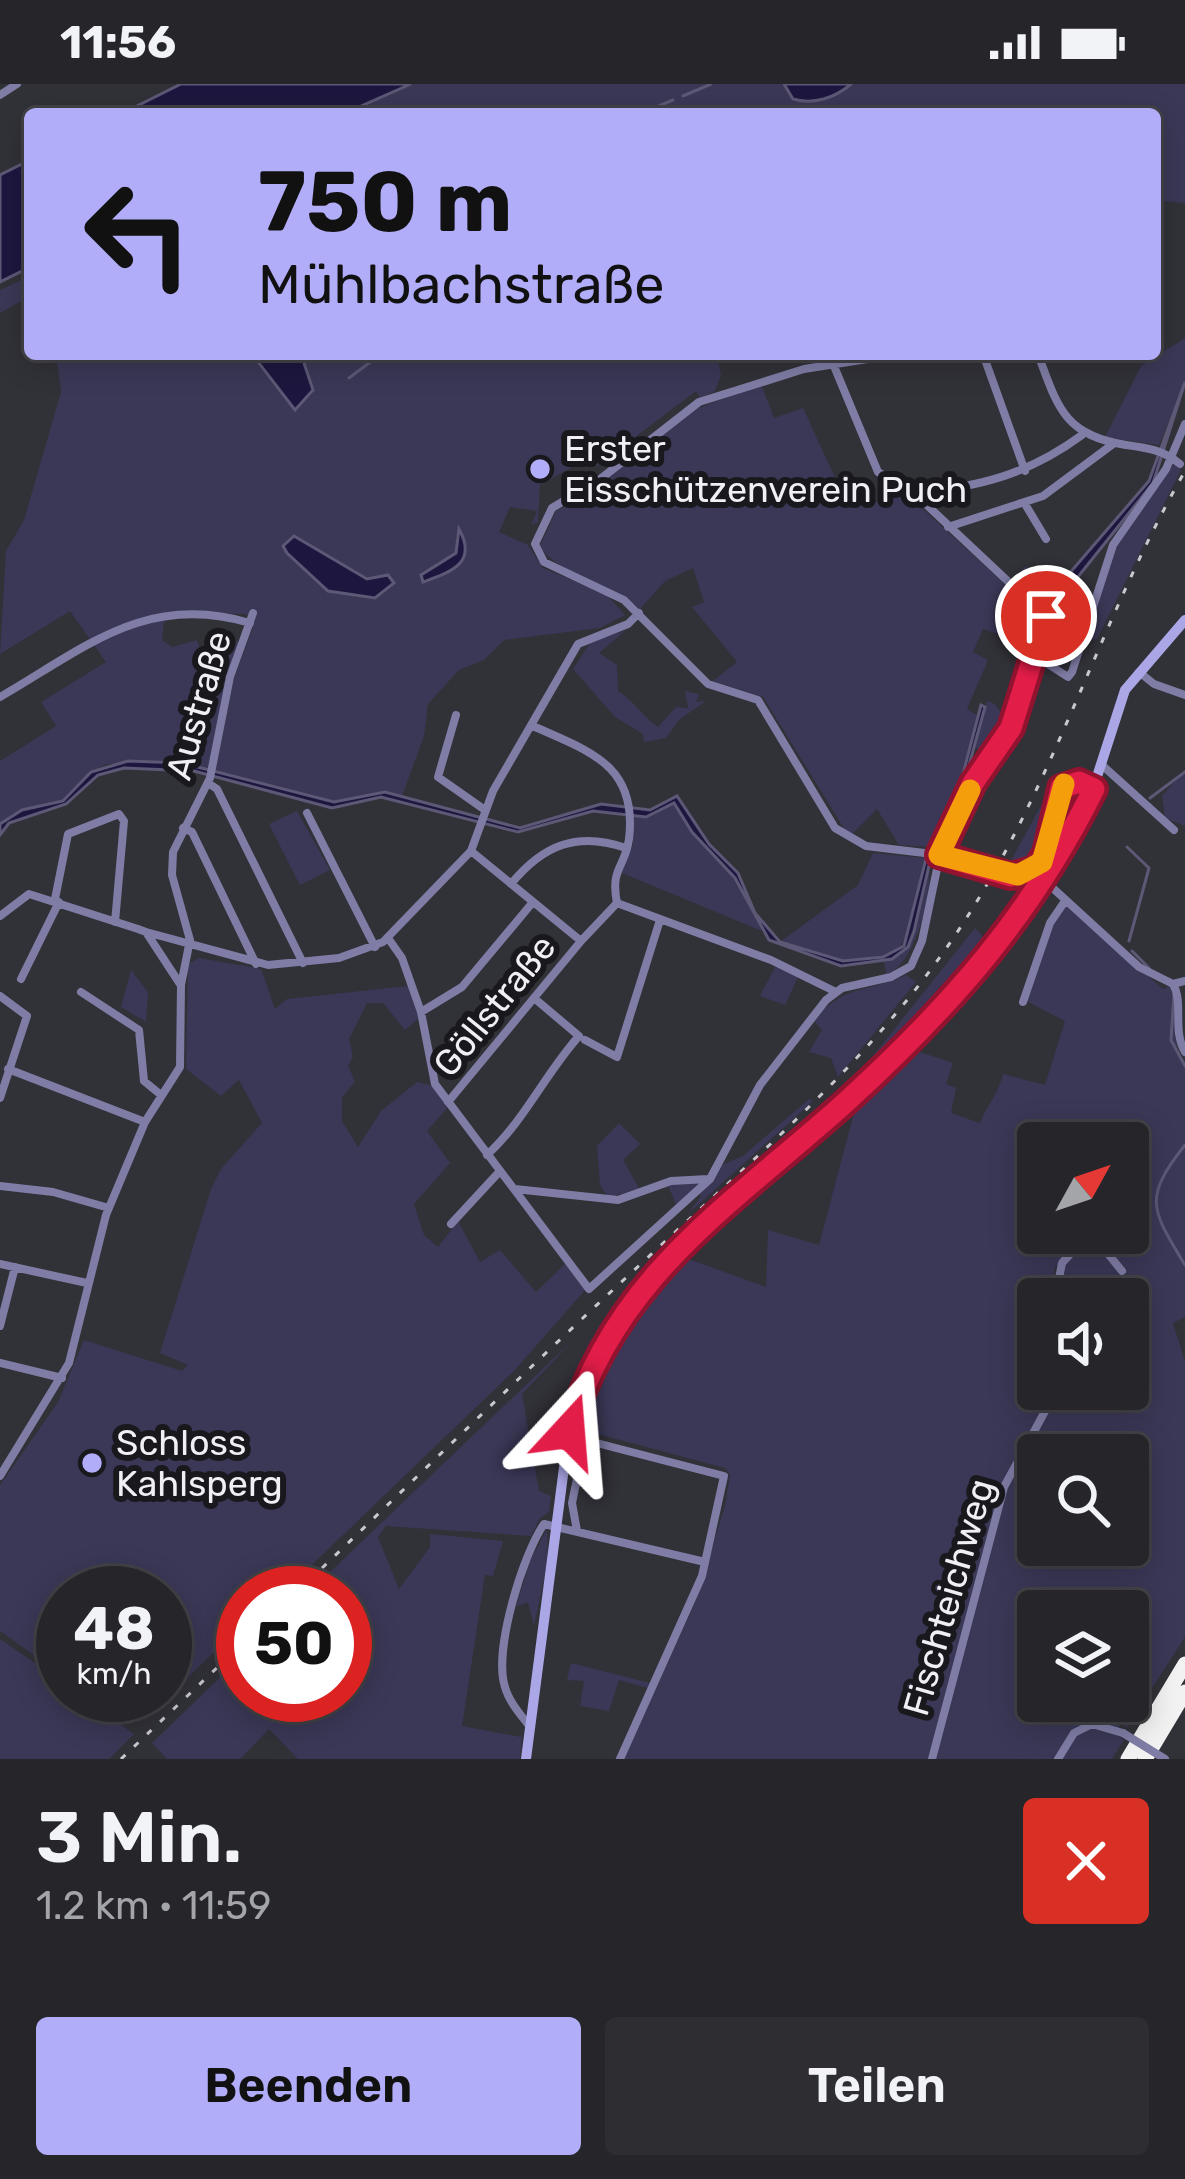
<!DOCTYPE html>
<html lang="de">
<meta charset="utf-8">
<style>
body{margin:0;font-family:Rubik,sans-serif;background:#2d2d32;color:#f1f3f6;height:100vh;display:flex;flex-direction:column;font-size:45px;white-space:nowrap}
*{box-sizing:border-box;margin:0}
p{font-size:39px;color:#a3a5a8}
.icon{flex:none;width:66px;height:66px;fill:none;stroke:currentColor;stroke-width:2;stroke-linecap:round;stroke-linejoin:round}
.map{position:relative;height:1675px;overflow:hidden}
.drawer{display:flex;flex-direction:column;background:#25252a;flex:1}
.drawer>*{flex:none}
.banner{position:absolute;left:24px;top:24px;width:1137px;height:252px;border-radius:12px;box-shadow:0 6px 30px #0003,0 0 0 3px #424247;background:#b2adf9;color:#111;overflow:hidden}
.needle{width:78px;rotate:50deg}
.tools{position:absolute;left:1017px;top:1038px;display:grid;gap:24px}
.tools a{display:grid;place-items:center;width:132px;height:132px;border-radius:12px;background:#25252a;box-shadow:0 6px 30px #0003,0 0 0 3px #424247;font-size:60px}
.speed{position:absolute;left:36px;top:1482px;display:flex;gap:24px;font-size:60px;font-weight:700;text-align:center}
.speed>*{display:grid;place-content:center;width:156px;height:156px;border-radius:50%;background:#25252a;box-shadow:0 6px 30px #0003,0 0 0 3px #424247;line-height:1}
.speed small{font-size:30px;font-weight:400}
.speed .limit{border:18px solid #d22;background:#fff;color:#111}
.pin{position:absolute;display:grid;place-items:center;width:102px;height:102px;color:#fff;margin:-51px;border:6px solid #fff;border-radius:50%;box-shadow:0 3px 12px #0007}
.me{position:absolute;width:132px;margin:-66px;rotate:19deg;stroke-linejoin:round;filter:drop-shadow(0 0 9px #0008)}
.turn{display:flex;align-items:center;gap:42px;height:252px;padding:0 36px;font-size:54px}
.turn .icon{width:156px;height:156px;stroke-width:2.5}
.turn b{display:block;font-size:84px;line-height:102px}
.round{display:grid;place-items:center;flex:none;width:126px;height:126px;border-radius:12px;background:#2d2d32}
.head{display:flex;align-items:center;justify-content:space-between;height:204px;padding:0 36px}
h1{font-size:72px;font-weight:600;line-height:90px}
.primary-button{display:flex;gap:24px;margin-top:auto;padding:24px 36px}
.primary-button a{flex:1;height:138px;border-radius:12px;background:#b2adf9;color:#111;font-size:48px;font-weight:600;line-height:138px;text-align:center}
.primary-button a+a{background:#2d2d32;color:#f1f3f6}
.status{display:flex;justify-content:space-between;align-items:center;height:84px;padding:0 60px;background:#25252a;direction:ltr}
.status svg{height:33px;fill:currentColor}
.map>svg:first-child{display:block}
.green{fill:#3a3856;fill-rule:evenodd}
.water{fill:#1d173f;stroke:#5c5876;stroke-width:3}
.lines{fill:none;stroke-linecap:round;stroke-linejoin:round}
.stream{stroke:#5c5876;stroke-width:3}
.street{stroke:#7f7da5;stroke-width:8}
.secondary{stroke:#aba7e6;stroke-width:10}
.highway{stroke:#f2f2f2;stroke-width:15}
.rail{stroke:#c8c8ce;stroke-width:3;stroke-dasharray:6 12;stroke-linecap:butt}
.street-bridge{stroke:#7f7da5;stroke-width:8}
.route-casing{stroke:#92132f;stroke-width:30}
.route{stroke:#e11d48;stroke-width:21}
.slow{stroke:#f59e0b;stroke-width:21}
.poi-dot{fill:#b2adf9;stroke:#19191d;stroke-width:4.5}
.labels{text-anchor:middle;stroke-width:12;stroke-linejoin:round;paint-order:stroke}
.poi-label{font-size:36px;fill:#efeff5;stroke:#19191d;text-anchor:start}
.street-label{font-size:36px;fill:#efeff5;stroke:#19191d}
</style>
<div class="status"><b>11:56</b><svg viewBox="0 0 49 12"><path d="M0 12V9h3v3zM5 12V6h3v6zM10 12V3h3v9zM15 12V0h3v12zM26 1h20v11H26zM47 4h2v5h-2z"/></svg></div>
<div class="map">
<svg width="1185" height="1675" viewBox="0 0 1185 1675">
<rect width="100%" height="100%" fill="#313138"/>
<!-- green -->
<path class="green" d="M411,0h774v119l-28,-3 -2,10v-96h-152l2,-8 -7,8h-655z
M30,192v20l-30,17v-23z
M1185,254v44l-26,63 -54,-8 36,-71z
M56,270h196l43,56 18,-20 -12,-36h416l4,22 -6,15 -15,7 -4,-7 -99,75 -24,-24 13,17 -46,26 -2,37 -7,3 6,-14 -27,-4 -11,25 29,13 15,23 63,26 19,21 -25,13 -96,12 -20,20 -25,10 -31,34 -4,32 -22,60 -17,-4 -51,10 -119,-29 18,-91 21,-58 -8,-10 -81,-1 -3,27 10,7 25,-7 3,9 25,-10 15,3 -30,129 -16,-5 -87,-2 -16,8 -28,29 -63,23v-63l56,-35 -15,-24 65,-40 -36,-51 -70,43 6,-103 18,-31 37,-128zM294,452l73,43 21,-4 -31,23 -68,-61z
M761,300l13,34 29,-10 46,100 43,-9 10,-9 124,113 -25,32 -18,-6 -10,23 15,8 -21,49 10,6 -21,86 -27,46 -30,-2 -22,-36 -25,25 -7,-4 -82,-133 -50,-16 24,-19 -45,-55 12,-5 -11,-34 -28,13 -25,28c-26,-21 -88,-39 -100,-63l16,-35 30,-17 70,-57 35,-26z
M1174,379l7,6 -2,5 -82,165 -9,1 19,-80z
M1026,482l30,29 -12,14 -34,-27z
M1049,529l23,17 14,-3 -8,25 -22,-13 -14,16z
M625,547l-26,22 18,12 1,26c15,9 25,25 40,36l18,-20 12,1 -3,-17 14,3 -3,8 10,-1 -27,19 -13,18 -22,4 -1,-8 -28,-17 -42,-48 19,-29z
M987,617l8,3 14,21 -17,27 -17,-4 -4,18 9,3 -47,79 24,-39z
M1185,686v56l-20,-8 -3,-22z
M1069,703l9,2 4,9 -46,92 -34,45 -1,-11 28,-31 -31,-9 3,-6h25l17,-10z
M1049,707l-12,63 -14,13 -15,-1z
M674,719l18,30 43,45 27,53 -145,-60 16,-26 -2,-31h24z
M297,727l33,59 -30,15 -31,-61z
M873,769l52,5 -15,71 -13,24 -54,8 -63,-19 78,-57z
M929,781c4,27 -14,102 -43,109l-2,-12 17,-7 13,-24z
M1066,821l97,84 6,-3c13,22 -3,52 16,75v256l-12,6 12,39v275l-58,90 -6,-3 -6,9 9,7 -12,19h-178l68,-259 57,-111h69v-90h-71c5,-27 7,-47 35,-59l27,33 5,-6 -23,-28 -19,-2 -27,31 -2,31h-15v90h17l-57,103 -68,267h-307l71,-154 31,-99 5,-31 -5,-7 -146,-39 42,-98 59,-75 86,31 2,-57 51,15 39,-147 50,-50 45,15 -7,21 10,4 -5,25 29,10c7,-18 18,-28 23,-49l42,11 20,-64 -39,-20 25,-77zM1038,1059h90v90h-90zM1038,1371h90v90h-90zM1038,1527h90v90h-90z
M975,844l17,18 -153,157 -173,150 203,-192z
M199,874l62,11 14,40 12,-10 121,-13 11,32 -14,12 -22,-27h-16l-18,36 4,18 -5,9 7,16 -13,15v24l16,26 23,-36 36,-29 16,4 15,21 -21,24 23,32 -36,41 10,31 14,12 20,-26 22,41 20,-12 36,42 29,-28 21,25 -72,82 -219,210 -7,-6 -14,18h-31v31l-96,93 -13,2 -49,-24h80v-102h-102v83l-63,-45v-146l58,-83 26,-62 98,31 6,-6 -28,-12 51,-164 10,-20 41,-46 -23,-43 -18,16 -35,-27 2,-105z
M776,881l23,10 -14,30 -25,-9z
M131,886l17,22 -2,30 -25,-15z
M906,891l10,7 -78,95 -7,-19 -22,-6 13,-22 -9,-10c35,-38 52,-26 93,-45z
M809,1015l4,2 -126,114 14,-19 -4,-5 -20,16 -10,-24 46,-3 8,-15 22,-9z
M619,1039l21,21 -17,16 17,30 -32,7 -8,-12 -3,-39z
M577,1252l-55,58 17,97 12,5 -2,16 -9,6 -9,18 -145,-10 -8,11 21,52 31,-42v-13l73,7 -10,35 -8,-1 -23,151 59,11 2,-12 -3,34h-222l-29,-30 -29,30h-73l-15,-16 91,-88v40h102v-102h-37z
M547,1445l1,31 -14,66 -6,-24 -12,5 14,-46z
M0,1555l63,43v13h15l56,39 -25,25h-109z
M571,1579l83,21 -2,5 -33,-9 -10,31 -29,-5 4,-25 -17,-1z"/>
<!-- water -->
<path class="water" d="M181,0h230l-68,30h-222z
M784,0h67c-16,14 -38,21 -58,15z
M30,76v107l-30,15v-107z
M252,270h49l12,36 -18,20z
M1185,298l-32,101 -104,130 -31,20 131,-152z
M459,445c19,34 -8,43 -36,53l-2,-7 35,-22z
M294,452l73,43 21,-4 6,8 -19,15 -47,-7 -41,-38 -4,-7z
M981,621l4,2 -28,102 -24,39 -19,83 -6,16 -16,12 -51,7 -72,-26 -34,-62 -43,-46 -18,-29 -28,14 -53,-6 -75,21 -137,-35 -49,11 -138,-37 -70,-3 -26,7 -32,29 -57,19 -9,12v-11l22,-14 41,-9 28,-29 37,-11 54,2 152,39 51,-10 135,36 81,-24 49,6 27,-14 32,48 29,29 17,40 25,29 63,19 40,-4 21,-11 25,-99 27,-46z"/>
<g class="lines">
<!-- stream -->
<path class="stream" d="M683,12l28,-12
M640,30l33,-14
M349,294l32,-24
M1150,714l35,-26
M1127,763l22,21 -20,73
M1132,867l17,17
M1174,910l-3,46 14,26
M1185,1061c-43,54 -33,65 0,120"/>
<!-- street -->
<path class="street" d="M0,11l17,-11
M899,270l-95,15 -105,33 -100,78 -47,28 -17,36 9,18 80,38 84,84 50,16 77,128 31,18 92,11 53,19 15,-2 20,-21 15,-65 14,-7 18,8
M983,270l42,117
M1038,270c20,54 26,81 88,91 22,3 37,5 54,19
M914,409c66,-6 115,-19 168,-58
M1025,420l21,35
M948,443l95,-31 70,-52
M1037,573l31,20 4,-5 41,-127 53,-76 19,-45
M1139,588l15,12 31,11
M0,613c85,-49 146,-105 250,-74
M456,631l-18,62 47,33
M533,642c55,25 105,38 96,113 -4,29 -19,29 -12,64
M1103,682l71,64
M208,699l9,6 86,174
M307,729l68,134
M183,744l9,4 64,132
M471,767l110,90 36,-38 154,57 63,31
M1045,797l94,86 34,17 12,-3
M511,800c32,-39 66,-53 115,-36
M55,815l13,-65 51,-20 5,7 -9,101
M0,832l29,-22 109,35 8,3 34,52
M146,848l122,33 71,-7 44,-16 88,-91 22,-60 85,-147 50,-20 11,-11
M388,854l14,20 19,54 14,72 154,205 121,-110 50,-94 66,-85 16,-12 49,-11 20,-11 11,-25 21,-101 68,-112 36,-110 -133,-125 -36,-21 -49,-118
M21,895l38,-77
M1173,900c11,19 -1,46 12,68
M81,908l58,38 5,51 17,14
M0,912l27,20 -27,82
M1023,918l27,-79 15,-22
M421,928l41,-25 71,-85
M585,956l32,17 43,-137
M8,985l137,53
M448,1018l133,-161
M487,1071c38,-35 58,-81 92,-119l-45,-38
M0,1102l53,6 56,16
M515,1105l103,11 53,-19 37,-2
M451,1140l49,-53
M0,1180l87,19
M1055,1215l7,-36 21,-23 13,-1 26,32
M0,1242l15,-59
M0,1279l62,15
M0,1392l69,-113 37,-148 39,-93 35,-55 1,-82 9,-45 -18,-65 1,-23 37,-74 20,-101 23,-64
M577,1447l-5,-28 13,-63 139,36 -22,100 -82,183
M530,1643c-9,-12 -21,-25 -25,-40 -12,-36 18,-133 39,-163l161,38
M932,1675l72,-272 53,-98
M1058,1675l16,-26 18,-9 31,9"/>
<!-- secondary -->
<path class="secondary" d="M526,1675l42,-322 36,-93 48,-71 196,-173 134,-136 42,-51 69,-124 32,-99 60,-70"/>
<!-- highway -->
<path class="highway" d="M1128,1675l57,-95
M1145,1675l40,-67"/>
<!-- rail -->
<path class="rail" d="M296,1509c116,-111 230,-223 348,-332 111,-104 226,-199 312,-327 97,-144 143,-313 229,-463
M121,1675l122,-116"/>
<!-- street-bridge -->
<path class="street-bridge" d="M1123,1649l42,26"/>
</g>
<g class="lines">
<!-- route casing -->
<g class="route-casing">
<path id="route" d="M569,1347c45,-155 164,-227 277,-329 105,-96 184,-185 248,-313l-15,-7 -18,6 -15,65 -10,16 -25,7 -72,-21 34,-72 38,-55 35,-112"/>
</g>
<!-- route -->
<use href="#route" class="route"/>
<!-- slow -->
<path class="slow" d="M970,706l-31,65 79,20 24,-13 22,-78"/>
</g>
<!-- markers -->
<g class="poi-dot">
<circle cx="540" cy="385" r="12"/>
<circle cx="92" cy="1379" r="12"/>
</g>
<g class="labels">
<!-- poi labels -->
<g class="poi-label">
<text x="564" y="377">Erster<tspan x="564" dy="41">Eisschützenverein Puch</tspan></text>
<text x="116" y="1371">Schloss<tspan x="116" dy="41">Kahlsperg</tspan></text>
</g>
<!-- street labels -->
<g class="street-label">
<text transform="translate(198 621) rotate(-74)" y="13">Austraße</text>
<text transform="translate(494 921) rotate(-51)" y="13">Göllstraße</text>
<text transform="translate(948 1513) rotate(-74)" y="13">Fischteichweg</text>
</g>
</g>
</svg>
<div class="tools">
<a><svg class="needle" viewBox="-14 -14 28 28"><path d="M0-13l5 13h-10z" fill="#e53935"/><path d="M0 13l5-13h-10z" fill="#a3a5a8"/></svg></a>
<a><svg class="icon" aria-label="sound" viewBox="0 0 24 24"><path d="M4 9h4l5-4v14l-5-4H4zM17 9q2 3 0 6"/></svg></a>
<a><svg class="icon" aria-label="search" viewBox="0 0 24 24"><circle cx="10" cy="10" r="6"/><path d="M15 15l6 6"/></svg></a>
<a><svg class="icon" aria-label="layers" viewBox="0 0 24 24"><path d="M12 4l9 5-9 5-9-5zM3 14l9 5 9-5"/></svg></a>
</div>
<div class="speed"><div>48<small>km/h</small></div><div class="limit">50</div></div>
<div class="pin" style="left:1046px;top:532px;background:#d93025"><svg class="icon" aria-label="arrive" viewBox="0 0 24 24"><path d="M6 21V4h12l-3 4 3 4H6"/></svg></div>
<svg class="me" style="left:569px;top:1347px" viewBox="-20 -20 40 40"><path d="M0-17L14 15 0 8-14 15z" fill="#e11d48" stroke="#fff" stroke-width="4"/></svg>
<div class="banner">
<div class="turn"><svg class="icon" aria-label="left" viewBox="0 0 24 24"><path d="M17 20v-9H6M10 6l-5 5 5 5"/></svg><div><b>750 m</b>Mühlbachstraße</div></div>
</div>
</div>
<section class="drawer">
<div class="head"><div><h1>3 Min.</h1><p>1.2 km · 11:59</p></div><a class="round" style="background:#d93025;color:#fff"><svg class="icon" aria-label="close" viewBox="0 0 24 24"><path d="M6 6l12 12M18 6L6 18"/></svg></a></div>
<div class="primary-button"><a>Beenden</a><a>Teilen</a></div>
</section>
